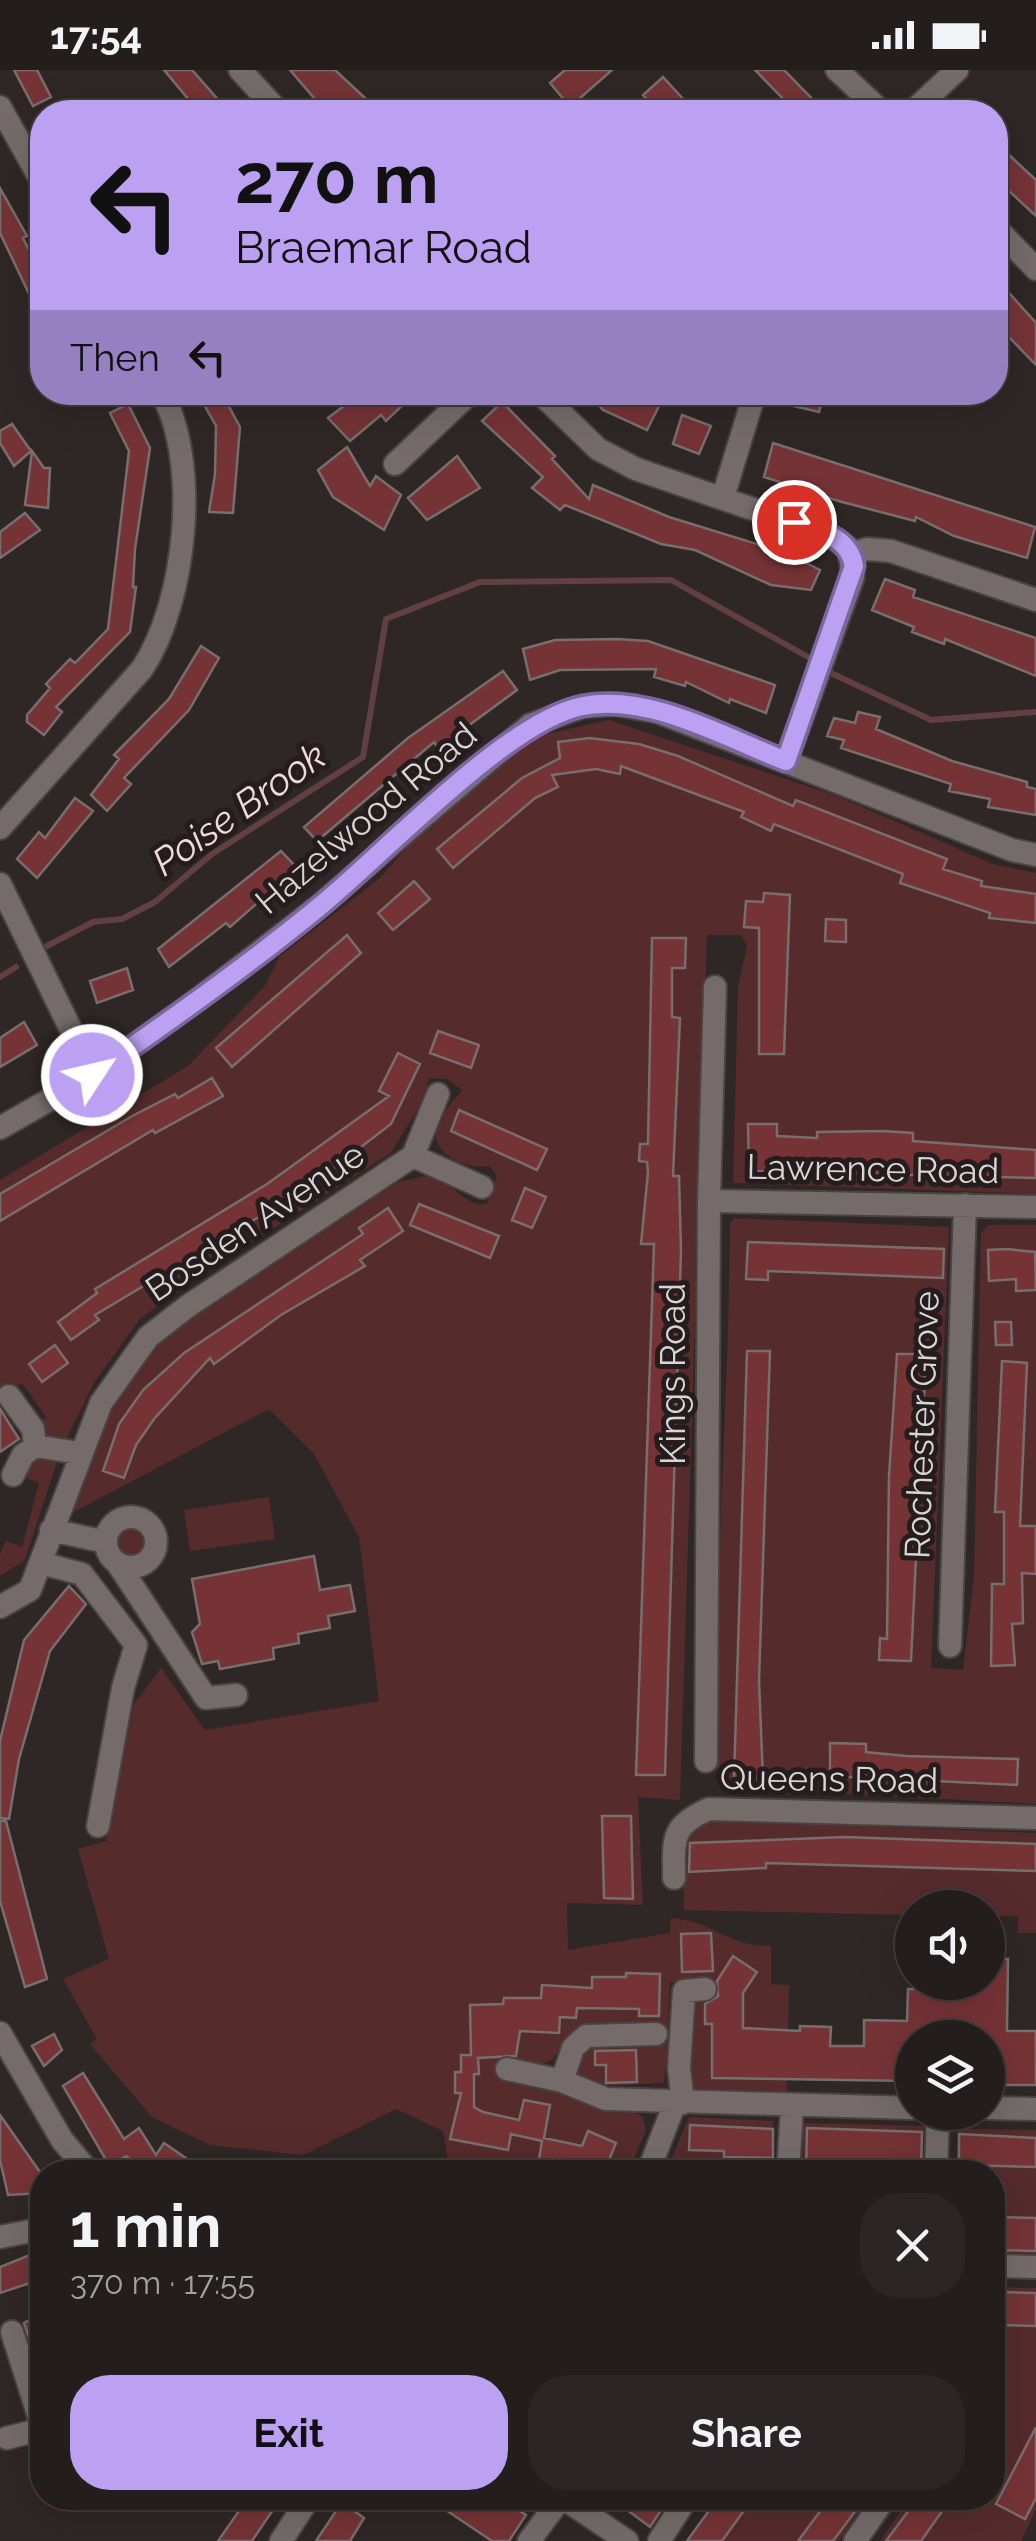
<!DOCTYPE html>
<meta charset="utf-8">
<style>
body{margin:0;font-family:Raleway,sans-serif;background:#2b2625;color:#f1f3f6;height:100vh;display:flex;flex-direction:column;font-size:38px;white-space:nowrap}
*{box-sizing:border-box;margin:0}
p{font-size:32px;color:#a3a2a3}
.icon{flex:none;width:55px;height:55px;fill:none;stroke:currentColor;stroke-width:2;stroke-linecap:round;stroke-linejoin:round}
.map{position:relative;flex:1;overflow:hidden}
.drawer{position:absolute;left:30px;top:2090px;width:975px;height:350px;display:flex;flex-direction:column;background:#231d1c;border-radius:40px;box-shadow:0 10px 40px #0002,0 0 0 2px #403b3b}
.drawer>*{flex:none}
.banner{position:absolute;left:30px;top:30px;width:978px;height:305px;border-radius:40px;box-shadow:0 10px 40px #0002,0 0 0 2px #403b3b;background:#bca0f2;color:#111;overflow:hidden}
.fabs{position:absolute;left:895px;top:1820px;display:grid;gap:20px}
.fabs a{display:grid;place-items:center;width:110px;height:110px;border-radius:50%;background:#231d1c;box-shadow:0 10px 40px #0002,0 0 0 2px #403b3b;font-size:50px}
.pin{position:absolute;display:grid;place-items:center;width:85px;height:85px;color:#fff;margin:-42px;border:5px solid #fff;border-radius:50%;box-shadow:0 2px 10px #0007}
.me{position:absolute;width:110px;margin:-55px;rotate:55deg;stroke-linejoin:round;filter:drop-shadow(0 0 8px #0008)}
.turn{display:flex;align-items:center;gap:35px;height:210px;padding:0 40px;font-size:45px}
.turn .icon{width:130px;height:130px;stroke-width:2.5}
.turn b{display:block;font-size:70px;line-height:85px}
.then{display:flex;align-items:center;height:95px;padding:0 40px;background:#0003;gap:20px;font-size:38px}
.round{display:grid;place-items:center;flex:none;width:105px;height:105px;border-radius:40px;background:#2b2625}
.head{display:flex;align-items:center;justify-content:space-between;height:170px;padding:0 40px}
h1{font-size:60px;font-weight:700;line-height:75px}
.button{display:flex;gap:20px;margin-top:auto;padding:20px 40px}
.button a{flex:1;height:115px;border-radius:40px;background:#bca0f2;color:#111;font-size:40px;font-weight:700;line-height:115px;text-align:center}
.button a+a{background:#2b2625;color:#f1f3f6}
.status{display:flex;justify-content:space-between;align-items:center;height:70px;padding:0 50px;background:#231d1c;direction:ltr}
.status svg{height:28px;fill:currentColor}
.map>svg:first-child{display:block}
.green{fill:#552b2c}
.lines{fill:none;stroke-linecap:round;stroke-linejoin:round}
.stream{stroke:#604043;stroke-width:6}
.building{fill:#753336;stroke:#786e6e;stroke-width:2.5}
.minor-casing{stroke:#4a4342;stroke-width:26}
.minor{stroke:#756b6b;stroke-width:22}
.route-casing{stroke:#7a689d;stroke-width:25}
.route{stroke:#bca0f2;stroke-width:18}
.labels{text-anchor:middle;stroke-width:10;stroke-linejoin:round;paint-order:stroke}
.street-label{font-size:35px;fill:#dad5d5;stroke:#251d1d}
.water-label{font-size:38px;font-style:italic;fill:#f1dbda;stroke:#251d1d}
</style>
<div class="status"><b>17:54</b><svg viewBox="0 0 49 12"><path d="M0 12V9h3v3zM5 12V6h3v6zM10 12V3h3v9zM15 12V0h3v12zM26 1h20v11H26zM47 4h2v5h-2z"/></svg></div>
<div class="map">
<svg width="1036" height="2471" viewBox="0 0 1036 2471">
<rect width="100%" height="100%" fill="#2f2726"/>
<!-- green -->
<path class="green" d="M609,650l228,76 156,68 43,9v321l-303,-11 5,-197 9,-40 -6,-11h-34l-27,865 -42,-3 5,108 -76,-2 1,47 102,-17 1,-15c41,3 58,29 100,28v38l18,1 -2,106 -97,-2 -2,-87 24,1 -3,-20 -39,-1 -2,46h-45l-58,15 -13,17 -12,5 -38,7v8l51,9 44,20h31l15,8 3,14 -18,41h-178l-7,-41 -47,-22 -93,46 -93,-10 -58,-28 -62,-73 7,-5 -34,-60 46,-20 -31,-110 28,-8 28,-137 27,-36 44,62 174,-29 -20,-164 -45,-83 -45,-45 -201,106c25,-70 47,-139 107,-187l215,-144 44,-10c18,10 34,35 53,29l10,-27 -8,-10c-23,4 -63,-12 -51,-44 4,-11 18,-22 24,-32l-15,-11 -18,-1 -8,26 -30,49 -193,123 -58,43 -45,62 -31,63 -22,-6 -5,-14 9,-7 -24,-34 -22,13v-216l188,-114 76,-79 16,-31 100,-78 36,-41 108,-90 22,-13z
M734,1148l215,9 -18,441 32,2 11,-94 7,-343 7,-8h48v579l-318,-17c-6,-188 11,-376 12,-564z
M42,1379l16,10 -33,101 -25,16v-22l6,-13 16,6 17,-64 -18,-7 6,-18z
M269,1427l6,42 -85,12 -6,-41z
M114 1473a17 17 0 1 1 34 0a17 17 0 1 1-34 0Z
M724,1751l312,12v100h-18v-17h-30v-8h-76v7l-228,-5 -2,-70c10,-17 24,-17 42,-19z
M590,1971l79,1 -5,41 -66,3 -21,-11 2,-23z
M689,2047l84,4 -2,51h-105z
M803,2053l121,3 -1,46h-120z
M958,2059l78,1v125l-43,-1 -1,-82h-36z
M993,2217l43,1v221l-15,32h-141l30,-43h82z
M716,2428h153l-30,43h-152z"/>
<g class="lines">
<!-- stream -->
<path class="stream" d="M831,603l100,47 105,-8
M47,876l46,-24 29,-3 33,-17 57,-48 151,-97 23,-138 94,-37 191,-2 137,77
M0,907l16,-10"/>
</g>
<!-- building -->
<path class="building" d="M14,0h23l14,27 -18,9z
M164,0h28l37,42h-30z
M290,0h45l45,42h-54z
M565,0h47l-42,37 -20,-24z
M755,0h29l41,42h-29z
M663,7l22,24 6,11h-32l-16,-17z
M995,72l41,38v36l-41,-38z
M0,118l27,48 -4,2 19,39v44l-42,-88z
M1003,216l33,37v42l-31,-32 3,-3 -13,-15v-21z
M197,322h24l19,35 -7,86 -24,-1 6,-38 1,-48z
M362,322h34l9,11 -19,18 -5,-6 -31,26 -22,-23z
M587,322h51l22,12 -13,26 -44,-20z
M770,322h54l-5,20 -51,-12z
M502,332l53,54 -3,3 37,40 4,-14 76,32 117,36 34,17 -9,20 -40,-5 -76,-35 -34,-6 -96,-39 -5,5 -28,-22 11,-11 -61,-56z
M128,334l22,44 -15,101 -2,38h3l-6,45 -74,75 6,5 -18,23 -17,-13v-7l23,-27 -4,-4 24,-25 5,4 33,-34 21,-178 -19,-38z
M682,345l29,11 -12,28 -26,-10z
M12,354l19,27 -17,15 -14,-23v-12z
M773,373l262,84 -8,31 -73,-22 -38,-19 -1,4 -73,-19 -78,-25z
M347,377l23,39 6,-10 25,19 -17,35 -51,-33 -15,-27z
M32,381l12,17h6l-2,40 -23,-3z
M457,386l23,32 -53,32 -19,-22z
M25,443l15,17 -40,28v-26z
M885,509l30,11 -2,7 123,41v38l-91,-37 -1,5 -32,-12 2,-5 -42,-17z
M617,569l31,2 127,44 -9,28 -36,-14 -1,4 -43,-21 -1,4 -31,-9 2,-8 -96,1 -30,10 -7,-31 32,-9z
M201,576l18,12 -30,52 -65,68 7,6 -24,27 -16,-16 28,-36 -5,-4 55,-56z
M503,601l14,19 -79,58 -4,-6 -117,99 -13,-14 104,-89z
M858,642l22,5 -4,12 76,32 75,21v5l9,2v26l-48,-8 2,-8 -41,-8 2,-7 -110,-36 3,-8 -17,-4 7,-18 21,5z
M589,668l50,6 39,12 115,50 3,-6 151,59 -4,10 39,12 -1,5 55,8v29l-47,-5 1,-5 -90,-30 3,-9 -129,-50 -3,7 -30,-14 3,-5 -123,-46 -1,8 -24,-5 -44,6 6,12 -23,11 -82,70 -16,-19 85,-71 38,-20 -2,-16z
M75,728l18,13 -56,67 -20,-19 22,-27 6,6z
M281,781l16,17 -67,59 -4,-4 -57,44 -11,-18z
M414,811l16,18 -37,31 -15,-17z
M764,823l26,2 -6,159h-25v-126l-15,-1 2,-26 17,1z
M826,849l20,1v22l-21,-1z
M347,865l14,18 -129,114 -16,-19z
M652,868h34l-1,30h-13v49l8,1 -7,158h6l2,75 -16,524h-29l18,-531h-13l7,-72 -1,-10 -8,-1 1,-17h8z
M127,898l6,22 -36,13 -7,-22z
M24,952l13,23 -37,22v-29z
M438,961l41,14 -8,23 -41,-15z
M398,983l22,11 -29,60 -82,63 -214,128 4,5 -28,20 -13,-18 39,-29 -2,-4 172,-105 122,-88 -10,-5z
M212,1008l11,18 -68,37 -2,-3 -153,91v-27l134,-79 41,-21 3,4z
M459,1040l88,39 -10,21 -86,-39z
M748,1054h29v12l40,2v-6l66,-1 30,2v8l123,9v28l-287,-7z
M525,1118l21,9 -14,31 -20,-8z
M419,1134l80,32 -9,22 -80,-33z
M388,1138l15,23 -43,29 5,6 -84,49 -67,49 -4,-6 -56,61 -18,26 -12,33 -21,-7 16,-47 24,-34 41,-37 179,-119 -4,-6z
M748,1172l196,7 -1,29 -175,-7v9l-22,-1z
M1007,1179l28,3 1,38 -20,1v-12l-27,2 -1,-31z
M995,1252h16l1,23h-16z
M55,1275l13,18 -26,19 -13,-18z
M747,1281h23l-11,330 4,98h-29z
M897,1284h29l-15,307 -32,-1 1,-22 7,1 2,-163z
M1002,1291l25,2 -7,163h16v48l-14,-1 1,50 -11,1 3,41 -24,1 1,-82h12v-72h-9z
M0,1339l19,30 -19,13z
M314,1486l6,34 30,-5 5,26 -27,5 2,12 -32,6 1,9 -26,5 1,11 -54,10 -2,-8 -16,3 -10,-32 8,-8 -8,-45z
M69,1516l17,18 -36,47 -31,108 -10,60 -9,-1v-77l24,-101z
M830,1673l36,1v8l40,4 112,3 -1,26 -187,-9z
M602,1746h29l2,83 -29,-1z
M0,1751h6l41,158 -22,8 -25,-86z
M845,1767l191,7v27l-270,-8v5l-77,4 1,-29z
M711,1863l2,38 -31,1 -1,-38z
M733,1886l24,16 -14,21v35l57,3v-5l31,1 -1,19h34v-26l43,1 1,-32h6v-7h74v-24l20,1 -1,72h29v54h-48v-47h-76v43l-200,-3v-54h-7v-20l13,-8 -1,-15z
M626,1903l34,1 -1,42h-20v-7l-62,-1 -1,10 -16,-1 -1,16 -39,-2 -4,25 -38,2 1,16h-5v33l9,5 36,8 5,-20 26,5 -6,33 38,8 6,-15 28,12 -12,29h-12l-32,-13 -1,4 -20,-4 3,-18 -31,-7 -3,16 -58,-11 11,-46h-6v-21h6v-17h10l-1,-50 33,-1 1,-6h37l1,-13 50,3v-11h34z
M54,1964l8,16 -18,16 -12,-20z
M636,1980l1,32 -31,1v-18h-11v-14z
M83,2003l41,66 15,-11 17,27 8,-12 42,29h-60l-20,-16 -16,11 -47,-81z
M0,2045l42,60v18l-34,2 -8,-35z
M690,2055l83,4v29l-49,-1v-6l-35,-1z
M807,2058l115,4 -1,35 -97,-1v6h-18z
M959,2064l77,4v29l-77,-2z
M992,2147l44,1v33l-44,-1z
M42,2180v29l-42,14v-26z
M999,2222l37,1v33l-38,-1z
M42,2244v60h-1l-17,-51z
M1036,2357v71l-11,21 -29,-15z
M248,2428h33l-29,43h-34z
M428,2428h71l27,17 -17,26h-17z
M611,2428h58l-19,29z
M718,2428h35l-31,43h-35z
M830,2428h35l-32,43h-35z
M918,2428h13l14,9 -24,34h-35z
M342,2432l22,16 -14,23h-34z"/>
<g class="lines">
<!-- minor casing -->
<g class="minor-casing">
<path id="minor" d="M240,0l39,42
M837,0l45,42
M0,37l42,75
M912,42l45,-42
M995,157l41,42
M539,322l59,57 38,20 193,66 20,14 4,28 -67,184
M395,394l76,-72
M723,427l32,-105
M852,484l15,-5 24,2 145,49
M0,758l142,-159c44,-66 59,-207 19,-277
M0,814l93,191
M0,1058l93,-53 107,-77 118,-91 212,-182 54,-19 31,-2 43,8 354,138 24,5
M413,1086l25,-62
M709,1131l327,6
M9,1326l24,33 2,17
M13,1405l10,-20 12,-9 44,7
M106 1472a25 25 0 1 1 50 0a25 25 0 1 1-50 0Z
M51,1460l55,12
M41,1493l41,11 54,71 -13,43 -25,138
M118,1494l88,134 30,-3
M0,1537l30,-17 71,-187 47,-66 40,-31 225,-150 69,31
M950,1576l15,-441
M706,1691l3,-560 6,-214
M674,1808c0,-39 -4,-52 35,-69l327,9
M0,1963l62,107 27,32
M507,1999l55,12 44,18 306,9
M562,2011l11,-33 13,-12 70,-2
M683,2033l-4,-35 5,-77 21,-2
M988,2038l48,1
M648,2102l27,-69
M788,2102l4,-65
M936,2102l2,-60
M0,2167l42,-8
M992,2196l44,1
M12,2262l30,94
M7,2368l35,-9
M563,2428l64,43
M281,2471l28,-43
M529,2471l32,-43
M659,2471l28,-43
M855,2471l30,-43"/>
</g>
<!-- minor -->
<use href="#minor" class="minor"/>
</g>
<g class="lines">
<!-- route casing -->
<g class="route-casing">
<path id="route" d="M92,1005c77,-54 154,-108 227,-168 64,-52 189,-187 264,-201 67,-13 143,32 203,55l68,-195c-5,-30 -35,-35 -60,-44"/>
</g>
<!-- route -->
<use href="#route" class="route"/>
</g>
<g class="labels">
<!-- street labels -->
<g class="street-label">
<text transform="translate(366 748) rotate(-40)" y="12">Hazelwood Road</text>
<text transform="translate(873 1099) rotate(1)" y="12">Lawrence Road</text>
<text transform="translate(255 1152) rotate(-34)" y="12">Bosden Avenue</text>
<text transform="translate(673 1304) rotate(-90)" y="12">Kings Road</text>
<text transform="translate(922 1355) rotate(-88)" y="12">Rochester Grove</text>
<text transform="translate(829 1709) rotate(1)" y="12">Queens Road</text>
</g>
<!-- water labels -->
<g class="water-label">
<text transform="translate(239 739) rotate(-35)" y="13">Poise Brook</text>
</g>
</g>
</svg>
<div class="fabs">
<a><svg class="icon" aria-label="sound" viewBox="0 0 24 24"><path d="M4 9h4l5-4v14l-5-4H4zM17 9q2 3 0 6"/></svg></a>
<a><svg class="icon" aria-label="layers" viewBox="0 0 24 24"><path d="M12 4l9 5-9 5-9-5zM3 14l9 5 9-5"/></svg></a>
</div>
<div class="pin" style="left:794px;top:452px;background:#d93025"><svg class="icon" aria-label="arrive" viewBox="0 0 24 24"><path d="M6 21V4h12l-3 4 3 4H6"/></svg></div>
<svg class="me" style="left:92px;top:1005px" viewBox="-20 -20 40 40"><circle r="17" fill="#bca0f2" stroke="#fff" stroke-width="3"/><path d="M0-11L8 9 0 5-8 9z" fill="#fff"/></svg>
<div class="banner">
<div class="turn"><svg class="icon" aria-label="left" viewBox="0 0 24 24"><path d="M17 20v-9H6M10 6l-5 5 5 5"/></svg><div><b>270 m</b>Braemar Road</div></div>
<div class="then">Then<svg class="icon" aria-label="left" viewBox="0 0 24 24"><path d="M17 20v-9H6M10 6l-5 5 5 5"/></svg></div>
</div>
<section class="drawer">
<div class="head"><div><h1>1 min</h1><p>370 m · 17:55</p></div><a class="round"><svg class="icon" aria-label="close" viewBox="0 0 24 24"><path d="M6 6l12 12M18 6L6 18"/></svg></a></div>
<div class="button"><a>Exit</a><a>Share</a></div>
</section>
</div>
